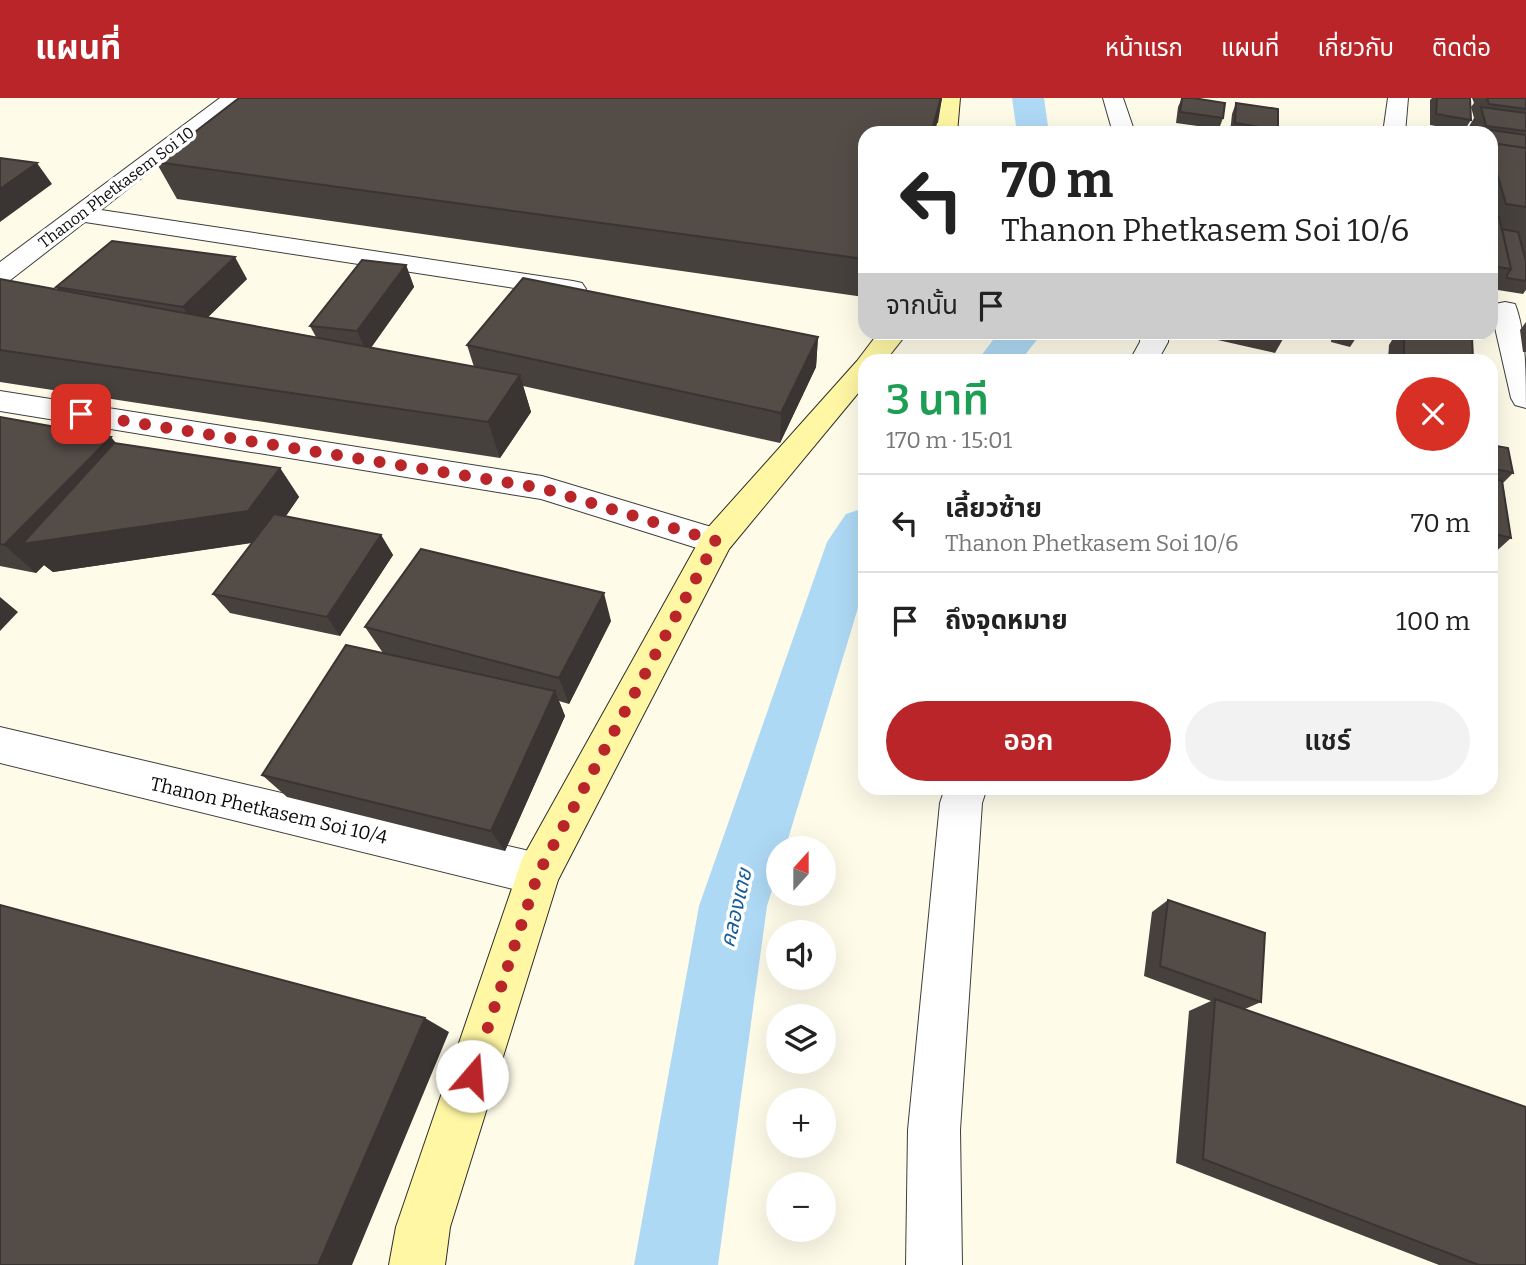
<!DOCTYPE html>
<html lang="th">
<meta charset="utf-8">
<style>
body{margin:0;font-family:Bitter,"Noto Sans Thai",serif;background:#f2f2f2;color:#222;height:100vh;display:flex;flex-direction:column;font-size:26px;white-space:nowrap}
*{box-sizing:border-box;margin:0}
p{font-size:23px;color:#767676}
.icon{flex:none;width:38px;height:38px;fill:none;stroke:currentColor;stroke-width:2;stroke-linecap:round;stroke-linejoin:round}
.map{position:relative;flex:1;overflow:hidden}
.details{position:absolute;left:858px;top:256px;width:640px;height:441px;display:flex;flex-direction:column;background:#fff;border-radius:21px;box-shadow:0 7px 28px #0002}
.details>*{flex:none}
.top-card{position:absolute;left:858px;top:28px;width:640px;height:214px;border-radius:21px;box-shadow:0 7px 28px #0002;background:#fff;color:#222;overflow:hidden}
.needle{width:46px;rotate:21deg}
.controls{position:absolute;left:766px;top:738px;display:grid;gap:14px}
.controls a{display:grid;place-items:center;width:70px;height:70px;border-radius:50%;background:#fff;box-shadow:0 7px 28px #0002;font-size:35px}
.pin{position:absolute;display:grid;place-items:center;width:60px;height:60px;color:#fff;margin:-30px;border-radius:14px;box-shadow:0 4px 10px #0006}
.me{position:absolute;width:77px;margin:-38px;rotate:18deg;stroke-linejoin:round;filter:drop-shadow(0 0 5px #0008)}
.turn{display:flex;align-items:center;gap:24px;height:147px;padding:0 28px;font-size:32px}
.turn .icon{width:91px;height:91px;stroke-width:2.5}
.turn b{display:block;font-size:49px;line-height:60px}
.then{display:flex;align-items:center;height:66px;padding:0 28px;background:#0003;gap:14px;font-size:26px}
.round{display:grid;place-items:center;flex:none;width:74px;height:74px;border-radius:37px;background:#f2f2f2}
.summary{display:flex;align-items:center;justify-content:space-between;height:119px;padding:0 28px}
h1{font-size:42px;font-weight:600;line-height:52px;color:#1e9e55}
.cta{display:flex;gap:14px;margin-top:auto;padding:14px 28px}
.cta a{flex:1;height:80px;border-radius:42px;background:#b92528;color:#fff;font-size:28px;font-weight:600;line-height:80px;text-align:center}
.cta a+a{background:#f2f2f2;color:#222}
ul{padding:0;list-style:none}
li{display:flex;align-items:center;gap:21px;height:98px;padding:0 28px;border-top:2px solid #e0e0e0}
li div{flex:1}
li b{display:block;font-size:26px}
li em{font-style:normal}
header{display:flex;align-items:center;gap:42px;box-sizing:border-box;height:98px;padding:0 35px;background:#b92528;color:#fff}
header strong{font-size:33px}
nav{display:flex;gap:38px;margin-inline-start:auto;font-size:24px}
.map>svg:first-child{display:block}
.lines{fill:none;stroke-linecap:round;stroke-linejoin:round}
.canal{fill:#aed9f5;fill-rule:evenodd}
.street-casing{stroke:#3e3e3e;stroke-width:2}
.secondary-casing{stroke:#2d2d2d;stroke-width:2}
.street{fill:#fff;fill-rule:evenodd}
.secondary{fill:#fff7a4;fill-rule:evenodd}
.wall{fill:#47413d}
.shaded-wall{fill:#3a3532}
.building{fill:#534c47;stroke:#3a3532;stroke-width:2}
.route{stroke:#b92528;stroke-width:12;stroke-dasharray:0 21.6}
.labels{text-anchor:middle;stroke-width:7;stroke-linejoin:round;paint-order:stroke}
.far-street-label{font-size:16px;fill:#0b0b0b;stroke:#fff}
.street-label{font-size:19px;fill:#0b0b0b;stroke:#fff}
.water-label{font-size:21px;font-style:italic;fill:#165d9b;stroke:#fff}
</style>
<header>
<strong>แผนที่</strong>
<nav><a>หน้าแรก</a><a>แผนที่</a><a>เกี่ยวกับ</a><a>ติดต่อ</a></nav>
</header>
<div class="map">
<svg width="1526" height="1167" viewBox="0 0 1526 1167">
<rect width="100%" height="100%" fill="#fffbe9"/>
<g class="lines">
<!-- canal -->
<path class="canal" d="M1012,0h32l5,35h-32z
M999,234h44l-22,28h-43z
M864,410v80l-79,261h-6v19l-12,38 -49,359h-84l65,-359 128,-364 19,-28z"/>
<!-- street casing -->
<g class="street-casing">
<path id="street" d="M220,0h23l-142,112 472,71 9,2 4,6 -4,6 -9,2 -488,-75 -76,59 -9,2v-21z
M1103,0h20l12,35h-22z
M1388,0h20l-3,35h-22z
M1505,204l10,2c11,28 11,72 11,104l-11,-3 -4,-7 -20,-88 4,-6z
M1140,234h28v10l-10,18h-28l10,-18z
M0,293l542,85 186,56 5,9 -5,9 -12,4 -175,-55 -541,-88z
M0,629l538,126 16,6 6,15 -6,15 -16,6 -538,-132z
M945,690h42l-5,15 -22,327 2,135h-56l2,-135 32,-327z"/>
</g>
<!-- secondary casing -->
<g class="secondary-casing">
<path id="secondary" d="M940,0h20l-3,35h-22z
M879,234h29l-22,28h-22v26l-135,163 -171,331 -108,347 -5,38h-56l7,-38 126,-368 182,-327 153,-171z"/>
</g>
<!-- street -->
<use href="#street" class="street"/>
<!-- secondary -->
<use href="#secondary" class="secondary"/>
</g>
<!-- wall -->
<path class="wall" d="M239,0h703l-4,25 -74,10v164l-687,-98 -21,-37z
M1182,0l41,20 -4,11 -43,-6 2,-16z
M1432,0h38l1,22 -7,11 -34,-6v-25z
M1472,0h54v192l-3,4 -25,-4v-4l-4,5h-3v-158h-22l-1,-5 6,-10 -3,-11 3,-4z
M1236,5l42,27 -2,3h-46l2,-19z
M406,167l8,22 -43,61 103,19 -7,-22 351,-8 -2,30 -36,76 -257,-57 8,26 -31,46 -500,-76v-103l58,11 -2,-3 191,-8 -39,38 108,20 -6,-11z
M1526,224v30h-3l-3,-22z
M1192,234h95l-12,21 -84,-19z
M1332,234h26v3l-8,12 -19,-5z
M1397,234h52l24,28h-85l1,-15z
M0,319l116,26 164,25 19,29 -13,19 95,19 12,20 -53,81 -110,-23 -17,-19 39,-51 -199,29 -9,-7 -8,8 -36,-7z
M1491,347l22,28 -10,10 8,55 -20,18z
M611,523l-42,83 -10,-3 6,15 -60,135 -218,-54 -25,-22 121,-122 -18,-26z
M1168,802l93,102 -16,7 281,256h-87l-263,-102 13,-152 22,-10 -67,-25 8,-64z"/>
<!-- shaded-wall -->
<path class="shaded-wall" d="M941,0h1l-7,35h-4z
M37,65l15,21 -52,38v-33z
M235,159l12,22 -50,49 -14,-21z
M406,167l8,22 -47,66 -10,-22z
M818,239l-2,30 -36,76 1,-30z
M520,277l11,37 -31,46 -12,-36z
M111,339l25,30 144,1 19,29 -30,43 -216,32 -9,-7 -8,8 -32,-28z
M381,437l12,20 -53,81 -13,-19z
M604,495l7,28 -42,83 -10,-26z
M0,499l18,15 -18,19z
M555,593l10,25 -60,135 -14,-20z
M425,920l24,14 -97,233h-34z"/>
<!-- building -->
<path class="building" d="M239,0h702l-10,35h-67v126l-708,-97z
M1182,0h11l32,5 -2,15 -43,-6z
M1437,0h33l1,22 -35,-6z
M1487,0h39v11l-37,-5z
M1236,5l42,6v21l-43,-7z
M1481,9l45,6v18l-40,-5z
M1436,30l29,5h-30z
M1484,31l42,6v13l-35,-5v-10h-6z
M1491,45l35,5v59l-20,-3 -15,-51z
M0,60l37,5 -37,26z
M1491,118l8,1 12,52 -20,-3z
M1502,131l16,3 8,29v20l-19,-3v-3l4,-6z
M112,143l123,16 -52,50 -127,-20z
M362,162l44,5 -49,66 -47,-5z
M523,180l295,59 -37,76 -314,-68z
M0,181l520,96 -32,47 -488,-72z
M1344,234h14v3z
M1404,234h45l23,5 1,23h-69z
M0,319l111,20 -107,108 -4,-1z
M114,345l166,25 -32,43 -226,33z
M1491,347l17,3 5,25 -22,-5z
M1491,380l11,3 9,57 -20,-5z
M274,416l107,21 -54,82 -114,-23z
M421,451l183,44 -45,85 -194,-51z
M346,547l209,46 -64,140 -229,-56z
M1168,802l97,33 -4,69 -101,-36z
M0,807l425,113 -107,247h-318z
M1215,901l311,108v158h-47l-276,-106z"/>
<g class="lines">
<!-- route -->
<path class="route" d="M81,316l461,74 174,53 -178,333 -66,202"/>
</g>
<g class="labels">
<!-- far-street labels -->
<g class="far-street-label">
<text transform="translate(116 89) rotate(-37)" y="6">Thanon Phetkasem Soi 10</text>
</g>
<!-- street labels -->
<g class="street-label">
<text transform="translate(269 712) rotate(13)" y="7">Thanon Phetkasem Soi 10/4</text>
</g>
<!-- water labels -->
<g class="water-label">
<text transform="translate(736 810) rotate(-77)" y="7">คลองเตย</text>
</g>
</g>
</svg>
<div class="controls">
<a><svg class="needle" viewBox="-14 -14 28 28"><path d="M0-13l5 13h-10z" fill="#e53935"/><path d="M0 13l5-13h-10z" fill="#767676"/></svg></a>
<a><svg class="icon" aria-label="sound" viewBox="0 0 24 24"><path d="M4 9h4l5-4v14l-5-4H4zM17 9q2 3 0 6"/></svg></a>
<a><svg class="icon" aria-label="layers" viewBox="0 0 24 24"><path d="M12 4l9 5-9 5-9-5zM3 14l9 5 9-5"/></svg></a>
<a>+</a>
<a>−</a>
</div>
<div class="pin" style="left:81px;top:316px;background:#d93025"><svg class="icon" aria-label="arrive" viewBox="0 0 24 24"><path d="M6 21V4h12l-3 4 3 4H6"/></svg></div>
<svg class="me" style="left:472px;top:978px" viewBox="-20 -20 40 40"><circle r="19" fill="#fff"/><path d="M0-13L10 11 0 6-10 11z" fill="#b92528"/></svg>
<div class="top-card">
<div class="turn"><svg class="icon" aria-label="left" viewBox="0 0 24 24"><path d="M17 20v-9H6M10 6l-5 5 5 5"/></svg><div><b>70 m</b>Thanon Phetkasem Soi 10/6</div></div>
<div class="then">จากนั้น<svg class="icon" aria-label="arrive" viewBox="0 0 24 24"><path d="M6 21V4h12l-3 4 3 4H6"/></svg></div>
</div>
<section class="details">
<div class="summary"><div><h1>3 นาที</h1><p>170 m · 15:01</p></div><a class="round" style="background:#d93025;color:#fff"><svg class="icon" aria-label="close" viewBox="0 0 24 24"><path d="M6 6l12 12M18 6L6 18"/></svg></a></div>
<ul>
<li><svg class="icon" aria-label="left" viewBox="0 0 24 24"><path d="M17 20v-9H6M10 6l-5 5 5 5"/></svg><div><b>เลี้ยวซ้าย</b><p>Thanon Phetkasem Soi 10/6</p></div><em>70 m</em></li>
<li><svg class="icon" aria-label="arrive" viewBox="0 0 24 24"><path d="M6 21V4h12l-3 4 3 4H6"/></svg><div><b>ถึงจุดหมาย</b></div><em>100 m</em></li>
</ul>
<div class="cta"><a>ออก</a><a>แชร์</a></div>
</section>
</div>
